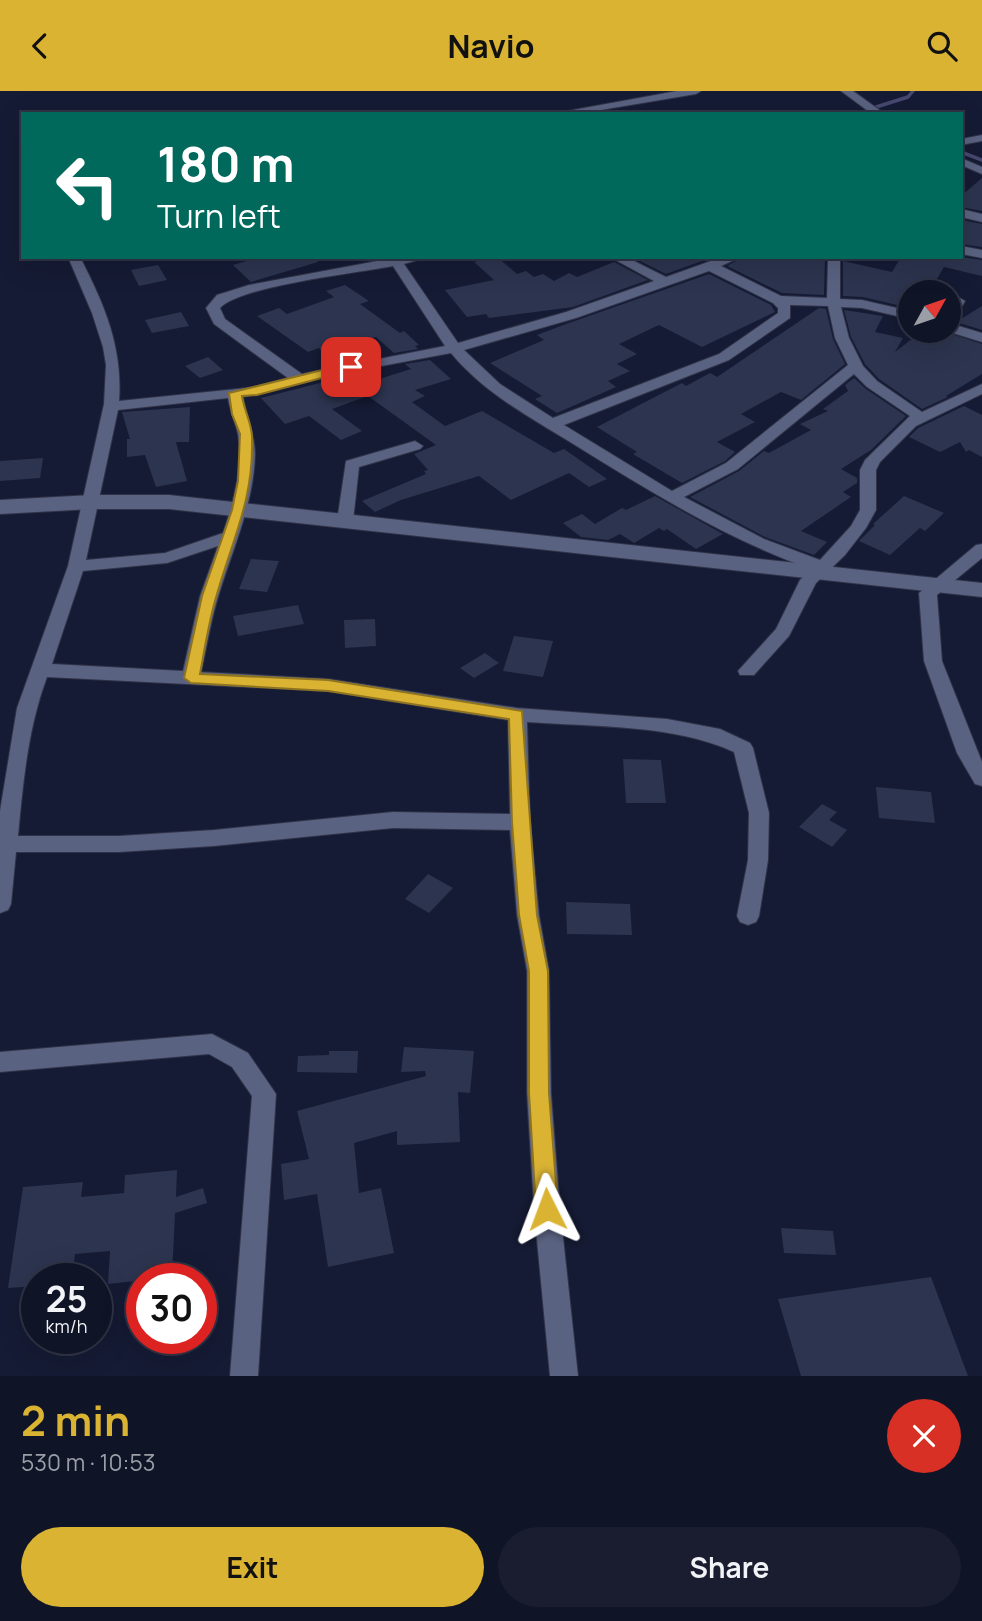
<!DOCTYPE html>
<meta charset="utf-8">
<style>
body{margin:0;font-family:Manrope,sans-serif;background:#191d2f;color:#f1f3f6;height:100vh;display:flex;flex-direction:column;font-size:26px;white-space:nowrap}
*{box-sizing:border-box;margin:0}
p{font-size:23px;color:#9c9ea7}
.icon{flex:none;width:38px;height:38px;fill:none;stroke:currentColor;stroke-width:2;stroke-linecap:round;stroke-linejoin:round}
.map{position:relative;height:1285px;overflow:hidden}
.panel{display:flex;flex-direction:column;background:#101427;flex:1}
.panel>*{flex:none}
.top-card{position:absolute;left:21px;top:21px;width:942px;height:147px;border-radius:0px;box-shadow:0 7px 28px #0002,0 0 0 2px #303344;background:#00695c;color:#fff;overflow:hidden}
.needle{width:46px;rotate:50deg}
.buttons{position:absolute;left:898px;top:189px;display:grid;gap:14px}
.buttons a{display:grid;place-items:center;width:63px;height:63px;border-radius:50%;background:#101427;box-shadow:0 7px 28px #0002,0 0 0 2px #303344;font-size:35px}
.speed{position:absolute;left:21px;top:1172px;display:flex;gap:14px;font-size:35px;font-weight:700;text-align:center}
.speed>*{display:grid;place-content:center;width:91px;height:91px;border-radius:50%;background:#101427;box-shadow:0 7px 28px #0002,0 0 0 2px #303344;line-height:1}
.speed small{font-size:18px;font-weight:400}
.speed .limit{border:10px solid #d22;background:#fff;color:#111}
.pin{position:absolute;display:grid;place-items:center;width:60px;height:60px;color:#fff;margin:-30px;border-radius:14px;box-shadow:0 4px 10px #0006}
.me{position:absolute;width:77px;margin:-38px;rotate:357deg;stroke-linejoin:round;filter:drop-shadow(0 0 5px #0008)}
.turn{display:flex;align-items:center;gap:24px;height:147px;padding:0 21px;font-size:32px}
.turn .icon{width:91px;height:91px;stroke-width:2.5}
.turn b{display:block;font-size:49px;line-height:60px}
.round{display:grid;place-items:center;flex:none;width:74px;height:74px;border-radius:37px;background:#191d2f}
.headline{display:flex;align-items:center;justify-content:space-between;height:119px;padding:0 21px}
h1{font-size:42px;font-weight:700;line-height:52px;color:#dab333}
.action{display:flex;gap:14px;margin-top:auto;padding:14px 21px}
.action a{flex:1;height:80px;border-radius:42px;background:#dab333;color:#111;font-size:28px;font-weight:700;line-height:80px;text-align:center}
.action a+a{background:#191d2f;color:#f1f3f6}
header{display:flex;justify-content:space-between;align-items:center;height:91px;padding:0 21px;background:#dab333;color:#111;font-size:32px;font-weight:700}
.map>svg:first-child{display:block}
.lines{fill:none;stroke-linecap:round;stroke-linejoin:round}
.stream{stroke:#474870;stroke-width:3.5}
.building{fill:#2c344f}
.minor-casing{stroke:#303348;stroke-width:2}
.secondary-casing{stroke:#303348;stroke-width:2}
.minor{fill:#596280;fill-rule:evenodd}
.secondary{fill:#596280;fill-rule:evenodd}
.route{fill:#dab333;stroke:#8e7421;stroke-width:2}
</style>
<header><svg class="icon" aria-label="back" viewBox="0 0 24 24"><path d="M15 5l-7 7 7 7"/></svg>Navio<svg class="icon" aria-label="search" viewBox="0 0 24 24"><circle cx="10" cy="10" r="6"/><path d="M15 15l6 6"/></svg></header>
<div class="map">
<svg width="982" height="1285" viewBox="0 0 982 1285">
<rect width="100%" height="100%" fill="#151b34"/>
<g class="lines">
<!-- stream -->
<path class="stream" d="M876,16l32,-10 5,-6
M961,61l21,8"/>
</g>
<!-- building -->
<path class="building" d="M982,87v33l-21,-4v-11z
M961,129l21,4v23l-21,-3z
M260,166h57l1,5 -67,20 -18,-17z
M493,166h4l20,17 9,-3 8,6 9,-3 11,7 15,-8 8,4 37,-15 34,18 -75,27 -84,11 -3,-4 -19,3 -22,-27 49,-10 -20,-18z
M632,166h81l-47,17z
M743,166h82l-1,38 -42,-2 -55,-27z
M901,166h48l-2,4 4,-4h10l21,3v16l-38,-9 -15,25h-19v16l-47,-11 -20,-1v-35l49,11z
M158,174l9,15 -28,6 -8,-16z
M709,183l62,31 4,7 -73,35 -43,-22 -40,19 18,10 -20,10 13,7 -22,10 8,6 -59,26 -22,-14 7,-3 -52,-33 54,-23 -7,-5 29,-11z
M345,194l24,16 -9,3 40,29 4,-2 15,14 -4,1 3,3 -24,4 -18,-16 -31,12 12,12 -22,4 -16,-17 -11,4 -51,-36 22,-8 8,6 47,-17 -8,-6z
M982,215v24l-26,-8z
M819,217l7,1 7,30 12,25 -44,36 -20,-8 -40,22 14,8 -38,20 18,10 -10,9 -43,22 -49,-29 4,-2 -40,-25 85,-44 4,3 24,-13 7,4z
M844,219l39,6 -8,16 28,6 -8,14 27,-21 18,3 3,-3 39,13v30l-36,22 2,1 -26,12 -43,-30 -14,-15 -14,-27z
M181,221l8,14 -37,7 -7,-13z
M208,266l15,13 -23,8 -15,-12z
M430,269l21,19 -36,11 10,6 -13,6 33,24 37,-15 72,42 10,-4 43,30 -18,8 -20,-14 -58,27 -32,-24 -78,24 -26,12 -13,-11 64,-27 -2,-3 4,-1 -14,-16 22,-9 -68,-49 -36,13 30,22 -21,9 -32,-24 -24,8 -24,-26 106,-27 9,9 35,-11 -6,-5z
M854,287l12,11 40,27 -35,34 -30,19 16,9v5l-14,9 8,5 -50,34 26,11 -13,13 -49,-18 -75,-40 49,-26 25,-20 5,2 42,-23 -11,-6 28,-13 -5,-2 25,-18 -3,-6z
M964,315l18,9v42l-13,-7 -3,2 -6,-10 -20,10 -31,-15 9,-9z
M190,316l-1,35h-13l11,39 -31,6 -11,-32 -18,2v-18h3l-8,-27z
M43,367l-3,20 -40,3v-20z
M655,405l68,38 -27,15 -29,-20 -3,2 -5,-3 -25,15 -14,-9 -12,6 -27,-3 -18,-14 19,-9 13,10 27,-16 4,2z
M904,405l40,17 -19,18 -5,-3 -30,27 -31,-14 16,-16 -2,-1z
M251,468l28,2 -12,31 -28,-3z
M298,514l6,19 -66,12 -5,-20z
M375,528l1,27 -31,2 -1,-28z
M514,545l39,5 -10,36 -40,-6z
M485,562l14,10 -25,15 -14,-10z
M623,668l38,1 5,43h-40z
M876,696l55,5 4,31 -56,-5z
M822,713l15,8 -8,8 18,10 -15,17 -33,-20z
M428,783l25,14 -24,25 -24,-14z
M566,811l64,2 2,31 -65,-1z
M404,956l70,4 -4,42 -12,-1 2,50 -63,3v-14l-43,12 5,50 22,-5 13,65 -66,14 -11,-73 -33,6 -3,-36 28,-5 -12,-48 129,-35 -1,-5 -24,1z
M329,960h29l-1,22 -60,-1 1,-16 31,-1z
M177,1079l-1,27 27,-9 4,15 -32,10 -3,64 -64,7 2,-33 -35,3 -3,25h-35v7l-29,2 15,-101 60,-5 -2,15 43,-4 1,-18z
M781,1137l52,3 3,24 -52,-2z
M931,1186l37,99h-167l-23,-77z"/>
<g class="lines">
<!-- minor casing -->
<g class="minor-casing">
<path id="minor" d="M677,0h24l-5,3 -119,20h-26z
M841,0h12l32,23h-13z
M982,44v6l-21,4v-6z
M961,67l21,9v7l-21,-9z
M961,118l21,5v8l-21,-5z
M961,155l21,4v8l-21,-4z
M68,166h12c24,47 43,90 39,144l137,-14 32,-9 -74,-54 -8,-16 11,-13 32,-10 139,-26 -1,-2h41l-24,7 54,79 108,-31 88,-31 -44,-24h16l40,20 56,-20h19l-20,9 60,30 46,2 1,-41h12v42l22,1 48,11v8l-48,-11 -21,-1 8,31 14,28 14,15 45,31 60,-28v10l-66,32 -36,36 -4,8v40l-10,18 -21,27 -29,28 -27,53 -35,39h-14l-2,-4 38,-42 24,-49 11,-11c-85,-30 -160,-77 -236,-124 -44,-27 -91,-52 -124,-92l-123,23 -85,21c3,20 12,37 12,57 -1,49 -22,94 -36,140 -8,25 -12,52 -18,78l127,7 189,29 150,11 53,10 30,14 3,5 16,65 -1,47 -9,56 -3,6 -8,3 -8,-3 -3,-6 11,-56 1,-47 -15,-61c-60,-28 -141,-25 -207,-30l3,100 9,93 10,56 2,122 9,116 18,167h-28l-16,-167 -7,-116v-122l-10,-56 -7,-85 -117,-2 -179,18 -95,6h-103l-5,52 -3,6 -8,3v-102l17,-103 51,-142 36,-162 2,-39 -3,-18 -11,-34zM393,175l52,80 -143,28 -77,-55 -5,-11c20,-22 138,-35 173,-42zM709,180l64,32 5,5v5l-59,41 -166,64 -53,-34 -36,-34 112,-32zM790,214l38,1 7,32 13,27 -122,98 -54,28 -108,-66 165,-65 61,-42zM854,283l13,13 43,29 -45,44 -5,10v40l-9,16 -31,34 -56,-21 -80,-42 54,-28zM228,307c2,13 8,25 10,37 6,31 -5,69 -15,98l-58,20 -79,7 32,-150zM218,455l-18,50 -17,75 -131,-7 31,-93 84,-8zM47,586l281,14 180,29 2,94 -117,-2 -179,18 -95,6h-101c5,-54 10,-108 29,-159z
M958,206l7,4 -13,23 30,9v9l-36,-11h2v-24l5,-9z
M415,350l8,5 -3,3 -61,18 -6,54 -8,5 -6,-2 -2,-3 9,-60z
M982,453v14l-45,37 5,66 40,101v24l-7,-2 -18,-31 -33,-92 -5,-68 57,-48z
M212,943l36,19 28,41 -18,282h-28l22,-280 -20,-29 -23,-13 -209,18v-20z"/>
</g>
<!-- secondary casing -->
<g class="secondary-casing">
<path id="secondary" d="M92,404h77l813,88v14l-813,-88h-77l-92,5v-14z"/>
</g>
<!-- minor -->
<use href="#minor" class="minor"/>
<!-- secondary -->
<use href="#secondary" class="secondary"/>
</g>
<!-- route -->
<path class="route" d="M351,272l5,1v5l-99,26 -15,1c2,14 10,28 10,41 2,62 -19,101 -35,157 -8,26 -12,53 -17,80l128,6 194,31 15,204 11,56 1,122 9,116 -3,7 -8,3 -7,-3 -4,-7 -7,-116v-122l-10,-56 -7,-93 -3,-103 -181,-28 -137,-8 -7,-5 18,-82 30,-86 6,-29 2,-47 -8,-20 -3,-21z"/>
</svg>
<div class="buttons">
<a><svg class="needle" viewBox="-14 -14 28 28"><path d="M0-13l5 13h-10z" fill="#e53935"/><path d="M0 13l5-13h-10z" fill="#9c9ea7"/></svg></a>
</div>
<div class="speed"><div>25<small>km/h</small></div><div class="limit">30</div></div>
<div class="pin" style="left:351px;top:276px;background:#d93025"><svg class="icon" aria-label="arrive" viewBox="0 0 24 24"><path d="M6 21V4h12l-3 4 3 4H6"/></svg></div>
<svg class="me" style="left:547px;top:1118px" viewBox="-20 -20 40 40"><path d="M0-17L14 15 0 8-14 15z" fill="#dab333" stroke="#fff" stroke-width="4"/></svg>
<div class="top-card">
<div class="turn"><svg class="icon" aria-label="left" viewBox="0 0 24 24"><path d="M17 20v-9H6M10 6l-5 5 5 5"/></svg><div><b>180 m</b>Turn left</div></div>
</div>
</div>
<section class="panel">
<div class="headline"><div><h1>2 min</h1><p>530 m · 10:53</p></div><a class="round" style="background:#d93025;color:#fff"><svg class="icon" aria-label="close" viewBox="0 0 24 24"><path d="M6 6l12 12M18 6L6 18"/></svg></a></div>
<div class="action"><a>Exit</a><a>Share</a></div>
</section>
